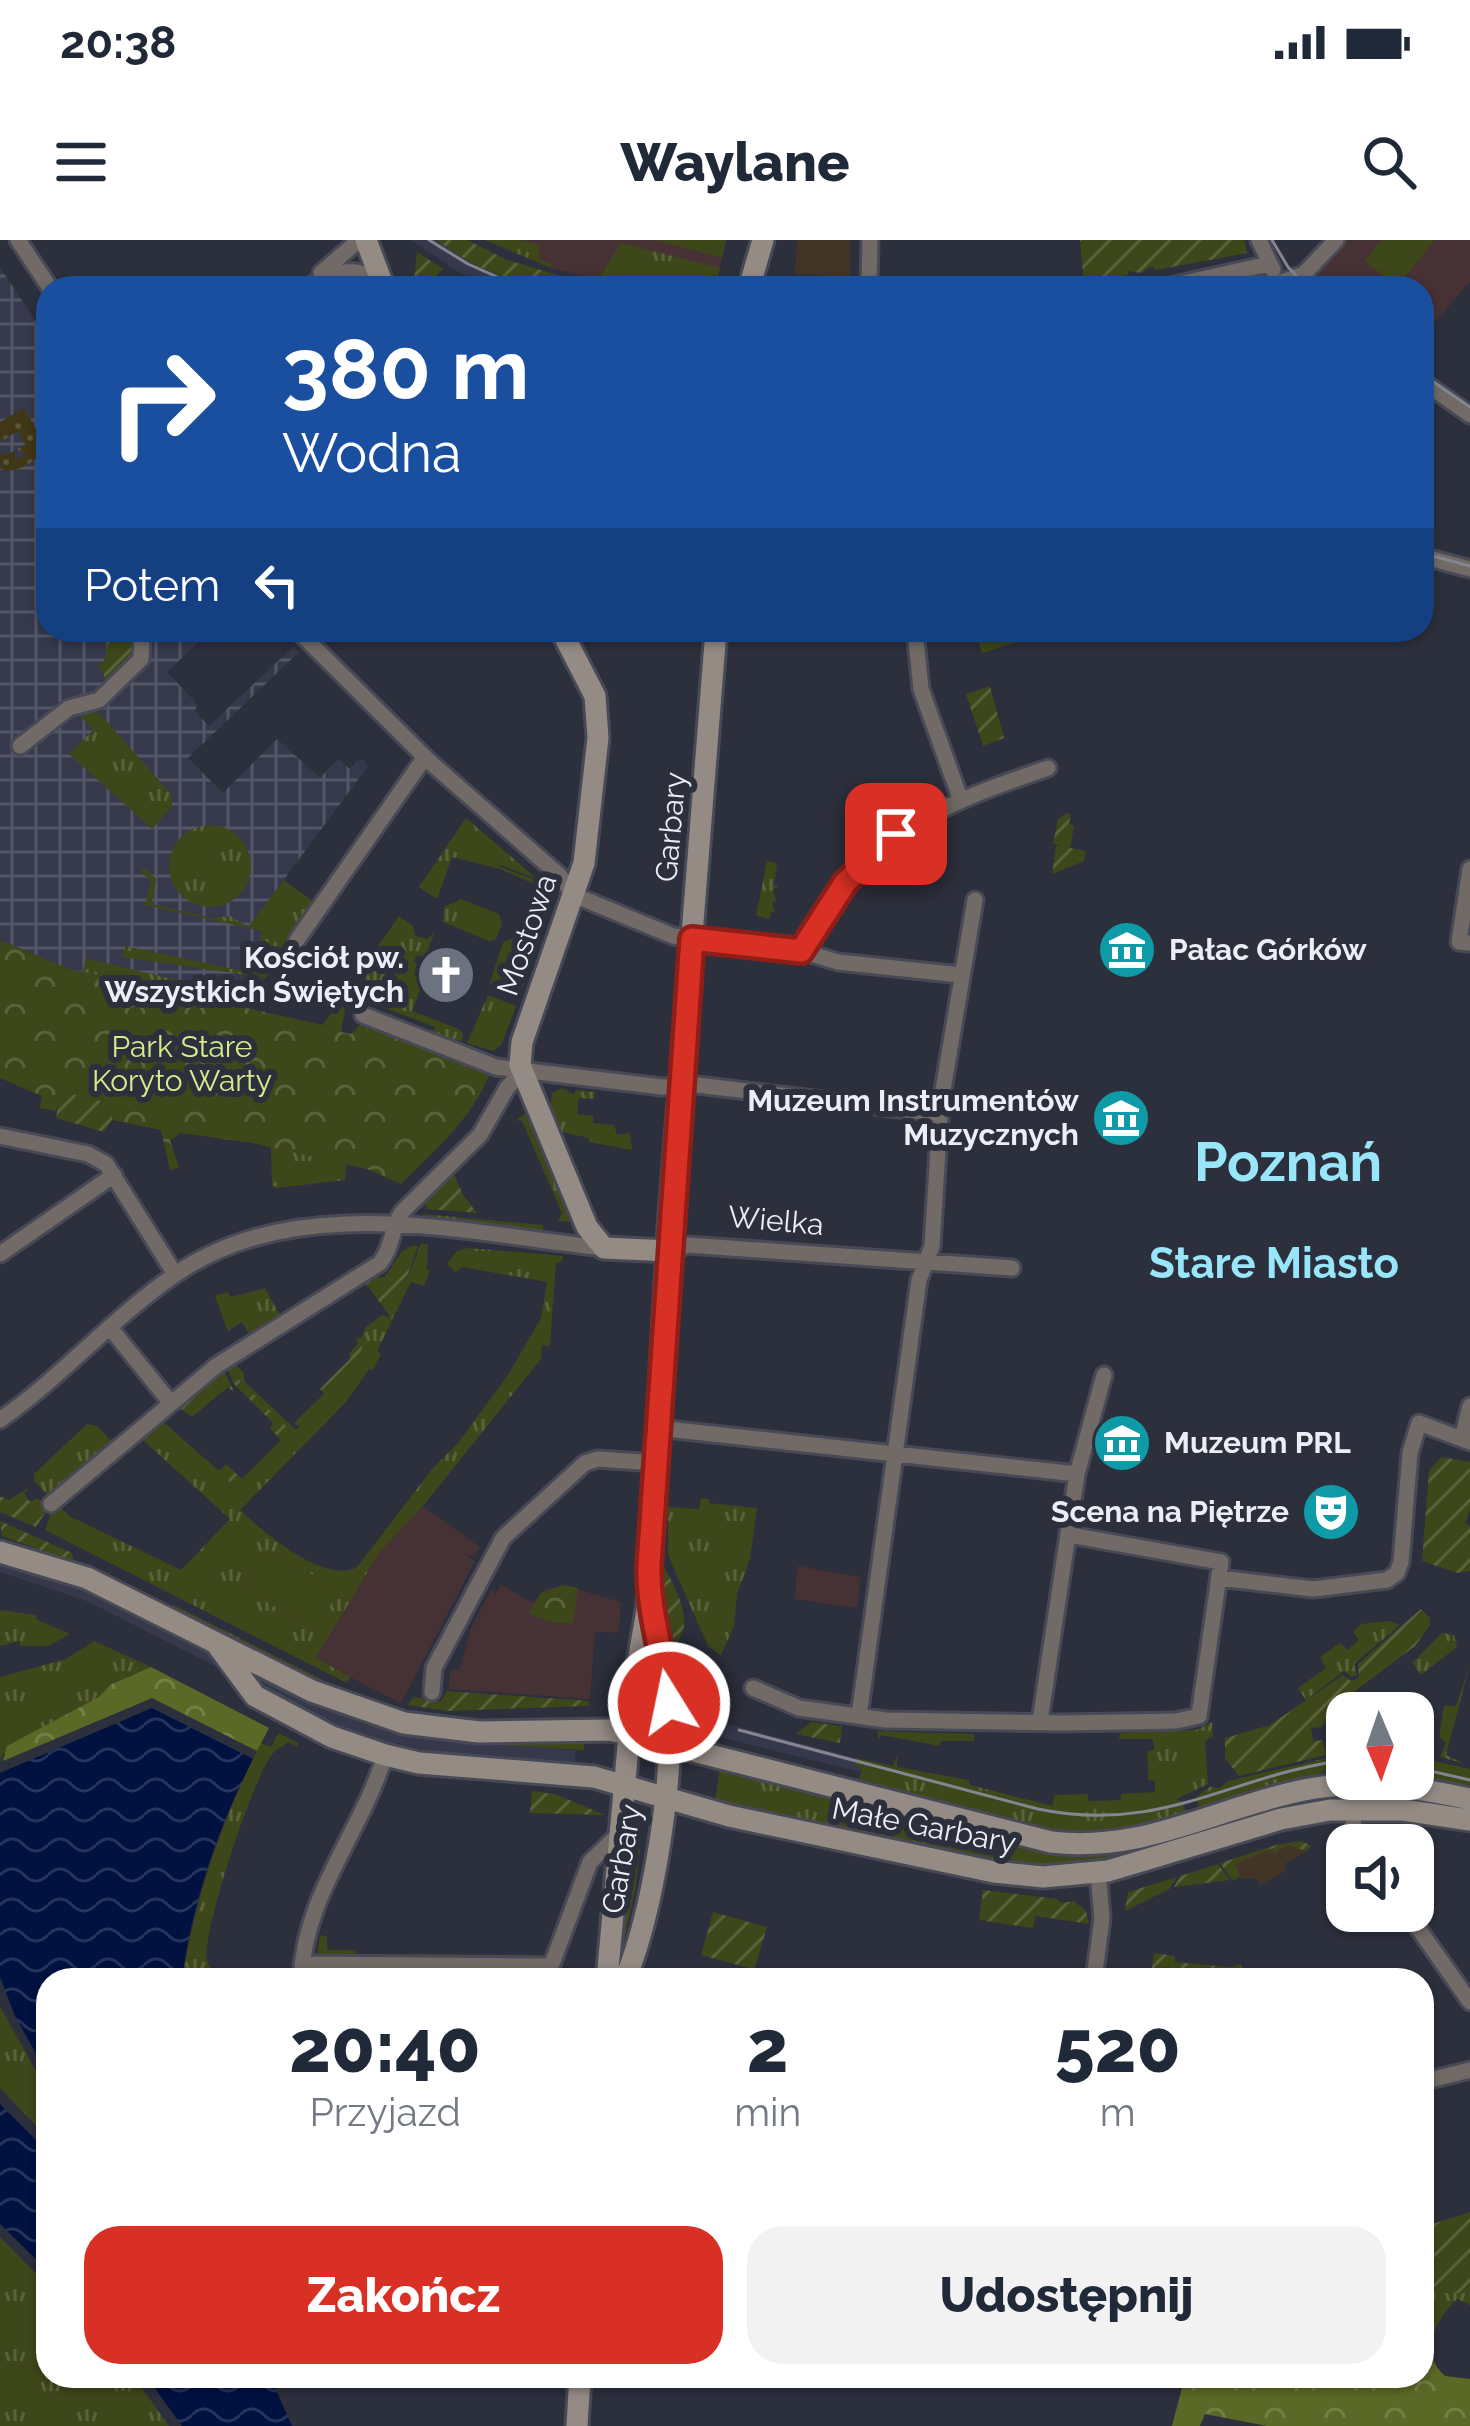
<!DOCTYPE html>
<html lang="pl">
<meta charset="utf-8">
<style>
body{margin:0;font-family:Raleway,sans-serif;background:#f2f2f3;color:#1f2937;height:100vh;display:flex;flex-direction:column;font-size:45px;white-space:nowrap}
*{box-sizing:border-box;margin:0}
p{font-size:39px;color:#747a83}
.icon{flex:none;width:66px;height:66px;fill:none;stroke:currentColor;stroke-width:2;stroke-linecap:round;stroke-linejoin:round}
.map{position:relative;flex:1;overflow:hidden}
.details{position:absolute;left:36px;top:1728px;width:1398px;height:420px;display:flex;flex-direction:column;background:#fff;border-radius:36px;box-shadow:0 3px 9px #0004}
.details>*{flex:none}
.top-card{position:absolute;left:36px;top:36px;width:1398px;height:366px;border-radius:36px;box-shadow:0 3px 9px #0004;background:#1a4fa0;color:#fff;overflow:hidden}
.needle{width:78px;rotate:178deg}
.tools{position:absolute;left:1326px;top:1452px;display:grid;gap:24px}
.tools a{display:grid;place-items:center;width:108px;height:108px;border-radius:24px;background:#fff;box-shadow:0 3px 9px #0004;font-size:60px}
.pin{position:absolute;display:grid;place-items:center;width:102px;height:102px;color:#fff;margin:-51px;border-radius:24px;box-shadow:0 6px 18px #0006}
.me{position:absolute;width:132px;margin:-66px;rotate:350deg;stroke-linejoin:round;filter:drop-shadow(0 0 9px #0008)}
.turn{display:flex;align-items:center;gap:42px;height:252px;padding:0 48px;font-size:54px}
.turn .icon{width:156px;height:156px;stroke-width:2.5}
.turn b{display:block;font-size:84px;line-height:102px}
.then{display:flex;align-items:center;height:114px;padding:0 48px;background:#0003;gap:24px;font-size:45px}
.eta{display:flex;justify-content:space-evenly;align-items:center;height:204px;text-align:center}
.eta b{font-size:72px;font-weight:800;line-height:84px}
.cta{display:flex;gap:24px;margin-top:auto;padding:24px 48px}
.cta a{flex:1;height:138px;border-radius:36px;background:#d93025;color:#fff;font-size:48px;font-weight:800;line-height:138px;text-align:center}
.cta a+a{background:#f2f2f3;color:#1f2937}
.status{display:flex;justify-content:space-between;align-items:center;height:84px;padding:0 60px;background:#fff;direction:ltr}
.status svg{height:33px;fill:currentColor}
header{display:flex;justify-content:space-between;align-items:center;height:156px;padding:0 48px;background:#fff;font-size:54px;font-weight:800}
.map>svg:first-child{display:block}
.commercial{fill:#423527}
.industrial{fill:url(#industrial-grid)}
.education{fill:#463134}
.built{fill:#35394b}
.grass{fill:url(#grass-tufts)}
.forest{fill:url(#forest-crowns)}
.sand{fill:url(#sand-dots)}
.park{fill:url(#park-crowns)}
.garden{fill:url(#garden-furrows)}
.pitch{fill:#3e471a}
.water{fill:url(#water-waves)}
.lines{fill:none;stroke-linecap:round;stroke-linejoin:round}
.street-casing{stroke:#474a56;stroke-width:21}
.secondary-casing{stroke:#474a56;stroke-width:27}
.street{stroke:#716a66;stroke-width:15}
.secondary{stroke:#958b85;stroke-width:21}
.tram{stroke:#838590;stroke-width:3}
.route-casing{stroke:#8d1f18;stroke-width:30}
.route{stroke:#d93025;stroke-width:21}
.labels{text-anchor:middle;stroke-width:12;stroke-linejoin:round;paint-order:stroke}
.street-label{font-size:30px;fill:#eceef6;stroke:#2c2f3c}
.poi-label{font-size:30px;font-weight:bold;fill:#eceef6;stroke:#2c2f3c;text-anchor:end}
.park-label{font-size:30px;fill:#d6ec8b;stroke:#2c2f3c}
.district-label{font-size:42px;font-weight:bold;fill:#99e5fa;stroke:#2c2f3c}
.town-label{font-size:54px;font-weight:bold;fill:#99e5fa;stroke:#2c2f3c}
</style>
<div class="status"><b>20:38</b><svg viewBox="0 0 49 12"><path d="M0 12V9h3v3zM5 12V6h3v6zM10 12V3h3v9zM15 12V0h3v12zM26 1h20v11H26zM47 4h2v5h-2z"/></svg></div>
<header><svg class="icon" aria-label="menu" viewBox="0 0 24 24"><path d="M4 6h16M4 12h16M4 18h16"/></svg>Waylane<svg class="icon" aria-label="search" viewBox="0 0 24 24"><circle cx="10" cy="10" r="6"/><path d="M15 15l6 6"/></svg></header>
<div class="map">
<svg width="1470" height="2186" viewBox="0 0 1470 2186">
<defs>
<pattern id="industrial-grid" width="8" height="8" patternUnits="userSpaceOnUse" patternTransform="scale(3)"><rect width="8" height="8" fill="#35394b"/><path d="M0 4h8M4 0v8" fill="none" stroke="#525666"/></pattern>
<pattern id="grass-tufts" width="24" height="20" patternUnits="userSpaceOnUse" patternTransform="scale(3)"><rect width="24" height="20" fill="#3e471a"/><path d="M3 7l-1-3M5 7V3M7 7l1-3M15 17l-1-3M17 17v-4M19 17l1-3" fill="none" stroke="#5a623c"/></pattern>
<pattern id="forest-crowns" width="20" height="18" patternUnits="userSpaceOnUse" patternTransform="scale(3)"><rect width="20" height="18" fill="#5c6926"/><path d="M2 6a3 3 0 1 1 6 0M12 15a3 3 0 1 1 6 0" fill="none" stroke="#747f46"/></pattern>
<pattern id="sand-dots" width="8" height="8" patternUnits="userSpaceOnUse" patternTransform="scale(3)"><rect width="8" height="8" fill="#403717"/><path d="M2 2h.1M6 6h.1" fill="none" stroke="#5c5439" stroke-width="1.8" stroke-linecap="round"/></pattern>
<pattern id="park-crowns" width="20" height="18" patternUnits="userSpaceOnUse" patternTransform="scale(3)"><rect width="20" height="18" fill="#3e471a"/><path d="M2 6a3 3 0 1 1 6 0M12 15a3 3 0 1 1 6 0" fill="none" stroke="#5a623c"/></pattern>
<pattern id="garden-furrows" width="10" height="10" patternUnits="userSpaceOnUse" patternTransform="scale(3)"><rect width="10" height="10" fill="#3e471a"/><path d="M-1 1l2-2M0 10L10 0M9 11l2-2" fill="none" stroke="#5a623c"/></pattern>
<pattern id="water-waves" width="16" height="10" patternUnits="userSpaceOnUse" patternTransform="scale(3)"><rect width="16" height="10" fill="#011140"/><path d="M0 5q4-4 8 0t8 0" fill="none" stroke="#26345c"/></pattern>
</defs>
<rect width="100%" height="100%" fill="#2c2f3c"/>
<!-- commercial -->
<path class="commercial" d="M797,0h53v37l-55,-3z
M1290,1605l18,6 -24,13 2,7 -26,14 -4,-7 -16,1 -6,-15 30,-15z"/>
<!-- industrial -->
<path class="industrial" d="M0,27l42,64 6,1v298h151l6,6 -38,36 30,32 -2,7 14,15 84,-79 6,5 -111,106 35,35 54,-54 43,39 18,-19 12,10 6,-8 7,-1 5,6 -119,161 14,4 22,19 -39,57 -177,-38 -69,-29z"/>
<!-- education -->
<path class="education" d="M485,0h241l-11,48 -110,-7 -54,-13z
M1345,0h125v42l-48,55v-49h-100l-9,-7z
M423,1266l57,41 -6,10 -12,-5 13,9 -74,143 -85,-45 63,-106z
M797,1326l64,11 -4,31 -62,-9z
M501,1345l32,18 11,-13 19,-5 58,17 -2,31 -24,-1 -5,67 -141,-10 1,-18 10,-2 11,-41 20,-38 5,3z"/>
<!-- built -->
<path class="built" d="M411,0h25l51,30 48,18h-42l-36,-17z
M0,1318l49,13 312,148 101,24 113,7v13l-117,-6 -84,-19 -52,-17 -233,-119 -89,-30z
M691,1480l30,2 135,36 -2,7 8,2 -1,5 -161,-40z"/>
<!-- grass -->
<path class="grass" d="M485,0h36l18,5 1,15 12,4 -1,4z
M656,0h70l-4,18z
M621,3l99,25 -5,20 -117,-8z
M84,467l2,8 3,-7 12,7 71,80v12l-20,22 -83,-75 24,-24 -13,-14z
M466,578l71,61 -36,-14 -1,2 36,13 7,8 -43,-19 -48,-12 -15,42 -18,-12z
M169 626a41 41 0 1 1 82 0a41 41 0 1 1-82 0Z
M767,621l10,2 -3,22 4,1 -5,4 3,11 -4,1 3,10h-4l-1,7 -14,-3z
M143,627l13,12 -4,25 60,14 19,-2 17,11 36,-47 31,23 -49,75 -144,-21 3,-11 128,27 9,-42 -117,-26 6,-24 -10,-9z
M461,659l38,15 3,11 -7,15 -6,1 -46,-19 1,-15z
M399,676l14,10 2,10 12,3 8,-7 -10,24h-9l-2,6 3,2 -3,11 10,4 -12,32 47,18 4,5 -1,7 -29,-7 2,-7 -65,-25 -21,-14z
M513,698l24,9 -18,51 -28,-11 -1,-4 13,-41z
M86,718l77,19 68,10h29l-14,20 -163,-35z
M488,755l28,11 -14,38 -9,7 -26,-8z
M562,848l12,7 2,-5 19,2 -1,7 -15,-1 -2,16 16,2v7l21,2 3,10 13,-2 2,17 -43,-8v-4l-28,-6 -11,-25 2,-14z
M529,870l47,112 -18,-1 4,-8 -40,-92 -6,-1 -32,26z
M271,907l75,16 -1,17 -68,8 -5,-3z
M423,974l120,11v5l-121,-11z
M421,1004h7l-1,25 3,2 -6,15 -13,-4 -34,69 4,3 -8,16 -4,-1 -23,33 -106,108c23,22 85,75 117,57l76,-99 25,-25 50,-68 33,-57 6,-36 -85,-15 -6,5 -9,-8 10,-13 11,-3 95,8 -1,5 -6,2 -6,83 -8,-1 -1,14 -118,147 -44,47 -63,105 34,19 -3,6 -302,-153 8,-22 65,-54 6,1 -63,52 8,9 112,54 49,-51 -87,-79 -11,8v-4l29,-24 76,67 56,-54 -65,-64 7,-5 9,9v8l52,49 64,-69 5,-33 17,-13 9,3z
M265,1048l15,27 -30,20 -8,-13 -14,9 -13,-35 12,-4 4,5z
M87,1184l10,2 14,15 -63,55 -14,-15v-7z
M701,1258l8,1v4l48,5 -7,51 -13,35 -3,32 -13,29 -13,-9 -40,-91v-48l31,2z
M172,1364l151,76 -1,7 -139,-70z
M0,1370l37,5 -1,4 34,15 -22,12h-28v-5l-20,5z
M1388,1381l12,4 -46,39 3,11 -6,2 -7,-6 -38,29 -8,-12 28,-20 -6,-11 20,-14 7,7 12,-10 -6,-8 8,-8z
M1442,1393l12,2 3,12 -36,28 -9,-12z
M94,1401l57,26 -41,18 -11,12 -96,57 -3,9v-86l66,-18z
M1470,1424l-24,91 19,9 -25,-7 6,-14 -7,-6 5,-31h12z
M1212,1482l1,14 -8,5 3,43 -32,15 7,3 4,14c-30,9 -60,17 -91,17 -66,1 -171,-37 -237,-54l3,-11 -8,-3 2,-7 37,8 4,-10v11l72,13 1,5 83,21 1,-11 34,-1v7l33,-1v-6l34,-2v-11l-7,-1c0,-12 0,-16 -1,-29l7,-1 -1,-11h-34l1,-6 76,-3z
M877,1491l97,3v7h-33l-1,5 -59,-11 -2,4z
M278,1493l21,10 -2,4 -9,-5c-4,5 -9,5 -13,9 -20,17 -75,188 -68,210 5,13 19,15 31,19h-56c14,-85 40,-161 79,-237l10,4z
M585,1496l-1,14 -122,-7 -2,-3z
M1413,1516l57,13v17l-57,-9z
M1327,1518l-2,14 -20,5 -2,4 -103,29 -4,-13 14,-10 10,1 8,-7z
M720,1529l312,80 70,4 27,-3 64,-19 2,7 -92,27 -75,4 -314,-64z
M629,1586l13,3 -6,57 -20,92z
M320,1695l7,2v13h28l1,4 183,1 -1,4 -221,-1z
M0,1766l48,87v45l-48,-50z
M0,1997l48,49v90h85l36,50h-169z
M1459,2051l11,2v12l-13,-6c-14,14 -26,30 -26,53l-4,-17 9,-42z"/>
<!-- forest -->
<path class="forest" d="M151,1427l118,61 -12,23 -105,-53 -149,63 4,-15 92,-49 11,-12z
M1422,2045l14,8c-6,29 -16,61 9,83l25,3v47h-203l-62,-12 -5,12h-28l13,-50h237z"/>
<!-- sand -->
<path class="sand" d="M24,168l24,42c-15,10 -31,27 -48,18v-15l6,2 9,-5v10l11,-6 -9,-5 8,-5 -7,-13 -18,11v-20z"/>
<!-- park -->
<path class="park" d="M975,390h81l-74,23z
M0,700l69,29 254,56 18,-26 4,11 -4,22 10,2 10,-10 129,49c-18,46 -54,76 -89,111l-34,-15 -115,-26 -71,-10 -11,7 9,28 -9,2 -9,-40 -49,-10v-16l-51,-12 -5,19 -16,-3 2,-12 -42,-18z
M563,1345l15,3 -5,35h-18l-27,-9 13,-21z"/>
<!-- garden -->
<path class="garden" d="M436,0h31l40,20 81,24 -1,4c-62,0 -100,-11 -151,-48z
M1080,0h164l3,13 -91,17 -4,-4 -11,7 -13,-2v4l-44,8z
M417,12l26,17 -11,11v8h-19z
M99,390h31l6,9 1,12 -31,28 -8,-14 6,-4 4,-17z
M990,446l14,52 -21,8 -17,-52z
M1066,573l5,1 -2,9 5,3 -4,22 16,3 -2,10 -32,13 4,-28h5l-8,-2 5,-25z
M60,851l52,13v16l-8,12 -48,-14z
M454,934l9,21 14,18 -50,-4 -2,-6z
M414,1005l4,1 -26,73 -26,-35 8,-7h11l17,-26z
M365,1088l-5,33 -61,66 -5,-4 30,-29 -4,-5 31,-31 -2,-4 9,-11 -3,-4 6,-1z
M228,1129l65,64 -56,55 -19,-16 8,-8 16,15 39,-39 -11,-12 3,-5 -40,-40z
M224,1131l11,22 -7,-6 -36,30 -14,-10z
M1441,1217l29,5v47l-5,14 5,3v45l-12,2 -36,-12 7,-90z
M29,1247l-5,6 6,9 7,-4 12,9 -13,20 -36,-15v-16l9,4z
M0,1281l72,32 2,9 -72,-26z
M658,1314c12,27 41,66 17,90l-11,-31z
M1421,1369l9,9v7l-15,21 -77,58 1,3 -18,20 -10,1 2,13 10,-1 3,15 -87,21 -14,-18v-20l45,-13 73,-50 8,6 8,-3 -1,-14z
M447,1451l142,10v5l-141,5 -41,-6 7,-8 27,4z
M811,1482l31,4 -2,17 -44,-9z
M532,1551l23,3 50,21 -75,-2z
M1301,1601l11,5 -6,5 -17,-6 -16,9v-6l-38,16 5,11 -3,4 -5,1 -12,-17 56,-18z
M1218,1624l12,16 -56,7 6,-11z
M1177,1637l-8,12 -44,22 3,-19z
M983,1650l75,9 3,4 13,-2 12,10 3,13 -53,-8 -3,12 -54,-8z
M713,1672l54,15 -12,41 15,6 -69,-19z
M1154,1713l21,3v6l55,5 11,-3 4,16h-5v-9l-40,-3 -1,12h-49z
M1470,1972v81h-34l-14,-8 1,-58z"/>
<!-- pitch -->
<path class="pitch" d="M1381,0h52l1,1 -37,46 -32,-26z
M268,1309l71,41 -23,40 -72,-41z"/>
<!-- water -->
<path class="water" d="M152,1468l101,51c-35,69 -61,144 -71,221h-134v95l-33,-59 -15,-39v-204z
M0,1864l48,48v119l-48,-47z
M146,2136h124l22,50h-110z"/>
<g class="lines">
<!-- street casing -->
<g class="street-casing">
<path id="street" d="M18,0l32,48
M1259,0l14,30
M321,33l38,-33
M1282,42l22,-8 32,-34
M305,48c29,-14 52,-28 77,-1
M869,48l1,-48
M1161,48l108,-24
M1422,141l48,34
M1422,316l48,13
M297,390l132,131 130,114 15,20 99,41 128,15 37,11 123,13
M915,390l6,59 39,109
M20,506l49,-38 30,-8 42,-41 1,-24 -3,-5
M1470,629l-11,73 11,1
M297,700l128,-183
M801,711c18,-22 27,-50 47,-70 63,-66 116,-84 200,-113
M363,775l133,52 166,20 35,-2 244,29
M0,896l88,18 18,10 69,110
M670,1011l18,-6 324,23
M0,1014l114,-79
M111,1089l59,73
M0,1180c63,-44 113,-103 176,-146 123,-85 292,-40 428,-26
M658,1188l419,46
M1462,1199l8,-33
M51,1264l165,-138 164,-103c13,-16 11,-35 22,-51l78,-77 27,-47 15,-17
M1219,1338l94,11 74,-9 10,-7 4,-11 9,-109 9,-30 51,19
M753,1448l46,20 87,12 175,3 115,-2 23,-5 22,-154 -151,-27
M432,1452l2,-24 69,-130 82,-75 13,-4 57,4
M859,1476l60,-436 13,-34 9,-144 34,-202
M1040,1481l37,-247 27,-99
M1363,1605c-19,-27 -8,-40 14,-61
M1406,1671l64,91
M302,1724l249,2
M301,1740c3,-86 60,-146 84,-225
M546,1740l44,-118 30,-29
M1094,1740l8,-62 -4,-46
M1422,1842l48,-12"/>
</g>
<!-- secondary casing -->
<g class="secondary-casing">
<path id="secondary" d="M366,0l18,48
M749,48l14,-48
M561,390l34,66 3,42 -14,125 -62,179 -2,23 67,162 17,21 66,3
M0,1312l87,26 225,113 92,32 75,9 132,-2 440,112c94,11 164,-34 253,-52 57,-11 110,-3 166,9
M218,1406l37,50 77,41 53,18 34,8 175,14 135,39 265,56 49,5 65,-6 173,-52 49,-9h73l67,10
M669,1463l36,50
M607,1740l26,-289 15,-87 21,-377 47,-597
M625,1740c29,-71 49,-201 44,-278 -2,-31 -11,-61 -19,-91
M577,2186l3,-50"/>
</g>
<!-- street -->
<use href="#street" class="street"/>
<!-- secondary -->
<use href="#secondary" class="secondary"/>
<!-- tram -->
<path class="tram" d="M429,0l39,24 54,24
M1272,0l16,27 20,21
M1422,134l48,33
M1422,313l48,13
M739,1490l299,79c125,26 194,-35 309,-49
M1413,1527l57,13"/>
</g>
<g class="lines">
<!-- route casing -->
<g class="route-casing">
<path id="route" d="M669,1463c-5,-47 -21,-89 -20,-137l43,-627 109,12 44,-68 51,-49"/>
</g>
<!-- route -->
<use href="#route" class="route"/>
</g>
<!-- icons -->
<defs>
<g id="museum-disc" transform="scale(3)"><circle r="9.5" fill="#0f9aa8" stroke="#2c2f3c"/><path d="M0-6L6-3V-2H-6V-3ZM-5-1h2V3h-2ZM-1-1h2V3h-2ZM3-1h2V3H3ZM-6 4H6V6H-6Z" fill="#fff"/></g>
<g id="church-disc" transform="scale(3)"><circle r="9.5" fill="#6b7280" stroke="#2c2f3c"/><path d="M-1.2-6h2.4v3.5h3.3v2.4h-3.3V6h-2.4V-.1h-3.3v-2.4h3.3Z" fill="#fff"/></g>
<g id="theatre-disc" transform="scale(3)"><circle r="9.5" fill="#0f9aa8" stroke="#2c2f3c"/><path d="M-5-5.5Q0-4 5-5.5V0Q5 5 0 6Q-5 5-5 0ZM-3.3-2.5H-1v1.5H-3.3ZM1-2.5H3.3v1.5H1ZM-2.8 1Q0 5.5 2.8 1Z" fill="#fff"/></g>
</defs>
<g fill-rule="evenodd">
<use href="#museum-disc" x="1127" y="710"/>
<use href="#church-disc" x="446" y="735"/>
<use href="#museum-disc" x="1121" y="878"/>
<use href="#museum-disc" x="1122" y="1203"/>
<use href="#theatre-disc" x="1331" y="1272"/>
</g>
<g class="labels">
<!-- street labels -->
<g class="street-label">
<text transform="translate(671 587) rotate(-85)" y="10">Garbary</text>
<text transform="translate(527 695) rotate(-71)" y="10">Mostowa</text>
<text transform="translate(776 981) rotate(5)" y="10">Wielka</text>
<text transform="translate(924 1586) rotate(11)" y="10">Małe Garbary</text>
<text transform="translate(622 1619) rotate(-80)" y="10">Garbary</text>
</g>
<!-- poi labels -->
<g class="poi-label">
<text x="1169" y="720" text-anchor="start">Pałac Górków</text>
<text x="404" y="728">Kościół pw.<tspan x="404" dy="34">Wszystkich Świętych</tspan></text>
<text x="1079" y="871">Muzeum Instrumentów<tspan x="1079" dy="34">Muzycznych</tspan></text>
<text x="1164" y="1213" text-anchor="start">Muzeum PRL</text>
<text x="1289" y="1282">Scena na Piętrze</text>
</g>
<!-- park labels -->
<g class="park-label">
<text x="182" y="817">Park Stare<tspan x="182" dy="34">Koryto Warty</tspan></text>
</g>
<!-- district labels -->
<g class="district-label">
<text x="1274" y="1038">Stare Miasto</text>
</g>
<!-- town labels -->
<g class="town-label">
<text x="1288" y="941">Poznań</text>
</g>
</g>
</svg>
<div class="tools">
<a><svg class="needle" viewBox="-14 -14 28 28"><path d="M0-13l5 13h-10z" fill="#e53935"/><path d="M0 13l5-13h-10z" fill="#747a83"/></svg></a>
<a><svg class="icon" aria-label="sound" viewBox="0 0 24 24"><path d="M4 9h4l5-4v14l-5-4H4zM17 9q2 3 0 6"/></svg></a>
</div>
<div class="pin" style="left:896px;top:594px;background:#d93025"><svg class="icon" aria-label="arrive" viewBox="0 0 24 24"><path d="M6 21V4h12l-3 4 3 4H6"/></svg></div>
<svg class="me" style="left:669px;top:1463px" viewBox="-20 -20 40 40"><circle r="17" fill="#d93025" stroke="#fff" stroke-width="3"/><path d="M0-11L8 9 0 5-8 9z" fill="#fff"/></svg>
<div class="top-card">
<div class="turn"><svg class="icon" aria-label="right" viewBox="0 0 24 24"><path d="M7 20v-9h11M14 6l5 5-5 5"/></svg><div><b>380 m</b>Wodna</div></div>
<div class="then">Potem<svg class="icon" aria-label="left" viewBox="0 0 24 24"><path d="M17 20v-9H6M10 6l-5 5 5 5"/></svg></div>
</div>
<section class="details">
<div class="eta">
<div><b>20:40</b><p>Przyjazd</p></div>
<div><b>2</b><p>min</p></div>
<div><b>520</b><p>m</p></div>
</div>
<div class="cta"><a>Zakończ</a><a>Udostępnij</a></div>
</section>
</div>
